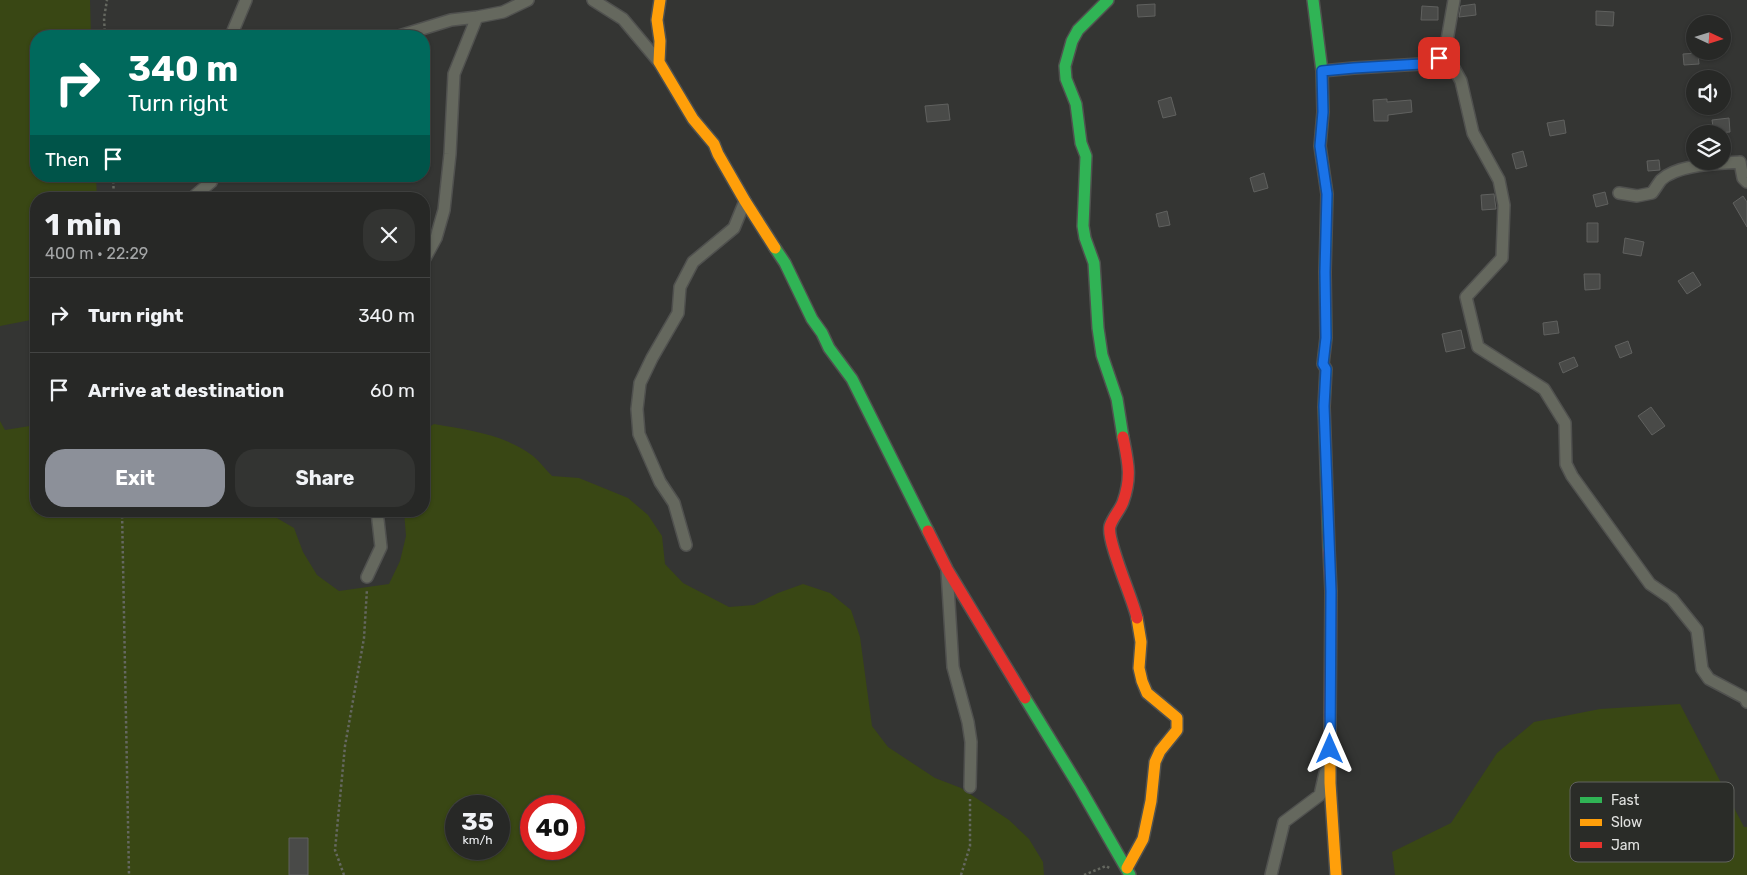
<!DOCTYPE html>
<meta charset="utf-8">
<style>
body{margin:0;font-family:Rubik,sans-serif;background:#333432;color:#f1f3f6;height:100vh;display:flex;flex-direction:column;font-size:19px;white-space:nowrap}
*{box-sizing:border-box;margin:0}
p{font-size:16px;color:#a4a6a7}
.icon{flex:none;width:28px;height:28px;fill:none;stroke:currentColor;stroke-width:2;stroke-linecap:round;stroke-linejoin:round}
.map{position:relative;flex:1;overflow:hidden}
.panel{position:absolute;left:30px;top:192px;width:400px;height:325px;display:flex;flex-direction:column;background:#272826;border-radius:20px;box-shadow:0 1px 4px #0004,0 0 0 1px #434443}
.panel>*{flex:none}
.banner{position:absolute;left:30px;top:30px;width:400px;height:152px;border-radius:20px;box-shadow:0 1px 4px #0004,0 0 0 1px #434443;background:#00695c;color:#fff;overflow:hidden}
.needle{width:32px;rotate:94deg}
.controls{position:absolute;left:1686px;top:15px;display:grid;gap:10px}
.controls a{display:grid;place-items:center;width:45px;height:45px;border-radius:50%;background:#272826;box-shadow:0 1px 4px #0004,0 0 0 1px #434443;font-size:25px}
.speed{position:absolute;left:445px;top:795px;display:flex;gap:10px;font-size:25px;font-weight:700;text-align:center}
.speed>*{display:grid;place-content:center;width:65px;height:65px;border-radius:50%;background:#272826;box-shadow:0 1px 4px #0004,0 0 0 1px #434443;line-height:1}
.speed small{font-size:12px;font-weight:400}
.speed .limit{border:8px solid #d22;background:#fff;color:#111}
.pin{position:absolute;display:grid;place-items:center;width:42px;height:42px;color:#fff;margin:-21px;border-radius:10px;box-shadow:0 2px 8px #0006}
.me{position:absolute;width:55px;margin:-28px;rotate:0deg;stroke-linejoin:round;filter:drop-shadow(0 0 4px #0008)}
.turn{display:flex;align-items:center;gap:18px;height:105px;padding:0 15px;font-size:22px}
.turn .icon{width:65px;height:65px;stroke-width:2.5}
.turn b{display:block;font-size:35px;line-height:42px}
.then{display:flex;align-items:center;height:48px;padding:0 15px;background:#0003;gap:10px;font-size:19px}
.round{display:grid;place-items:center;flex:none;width:52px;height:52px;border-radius:20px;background:#333432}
.headline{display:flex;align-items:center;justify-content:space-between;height:85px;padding:0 15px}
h1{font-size:30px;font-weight:700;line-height:38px}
.primary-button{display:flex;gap:10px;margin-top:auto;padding:10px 15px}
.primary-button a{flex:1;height:58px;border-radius:20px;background:#8c9099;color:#fff;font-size:20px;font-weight:700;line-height:58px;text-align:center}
.primary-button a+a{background:#333432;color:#f1f3f6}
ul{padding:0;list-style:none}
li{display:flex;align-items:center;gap:15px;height:75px;padding:0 15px;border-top:1px solid #434443}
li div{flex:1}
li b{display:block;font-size:19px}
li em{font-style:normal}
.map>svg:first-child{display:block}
.green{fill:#394714;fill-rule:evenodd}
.building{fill:#494a48;stroke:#60615f}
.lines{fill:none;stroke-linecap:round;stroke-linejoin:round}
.street-casing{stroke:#50514f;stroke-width:14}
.fast-casing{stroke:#50514f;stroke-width:14}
.slow-casing{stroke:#50514f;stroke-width:14}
.jam-casing{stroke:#50514f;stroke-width:14}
.path{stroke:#656860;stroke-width:2.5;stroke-dasharray:2.5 2.5;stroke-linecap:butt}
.street{stroke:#65685e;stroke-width:11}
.fast{stroke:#30b455;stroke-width:11}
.slow{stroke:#ff9f0a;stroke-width:11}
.jam{stroke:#e5322d;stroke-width:11}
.route-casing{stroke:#114b97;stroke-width:12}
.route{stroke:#1a73e8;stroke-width:9}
.key{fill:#2a2c28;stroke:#61635f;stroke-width:1}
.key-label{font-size:14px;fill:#e1e2e0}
</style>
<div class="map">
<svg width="1747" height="875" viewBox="0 0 1747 875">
<rect width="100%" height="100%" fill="#343533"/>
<!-- green -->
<path class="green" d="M0,0h90l1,36h-55v140h60l1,23h-61v120l-36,7z
M0,421l5,9 31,-5v86h232l2,3 24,14 9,24 14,23 22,16 50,-7 11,-23 6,-25 -2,-25h20v-81l10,-6c34,6 70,10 99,32 7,6 13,14 19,20l27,2 49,20 20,17 14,21 3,28 18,19 46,24 25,-2 24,-12 25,-9 27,9 21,17 9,27 12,89 16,21 47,31 26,10 48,32 20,19 14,23 1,13h-1044zM456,806h43v43h-43zM531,806h43v43h-43z
M1680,704l64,123h3v48h-352l-3,-23 59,-29 46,-70 37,-31 66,-13z"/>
<!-- building -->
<path class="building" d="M1155,4v12l-17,1 -1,-12z
M1475,4l1,11 -17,2 2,-11z
M1422,6l16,1v13h-17z
M1596,11l18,1 -1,14 -17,-1z
M1698,53l1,11 -15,1 -1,-11z
M1171,97l5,18 -13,3 -5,-17z
M1387,99v3l24,-2 1,12 -24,3v6h-14l-1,-21z
M948,104l2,16 -23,2 -2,-16z
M1729,118l1,14 -16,1 -2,-13z
M1564,120l2,13 -16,3 -3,-13z
M1523,151l4,15 -11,3 -4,-15z
M1659,160l1,10 -12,1 -1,-10z
M1264,173l4,15 -14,4 -4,-14z
M1605,192l3,12 -12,3 -3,-12z
M1494,194l2,15 -14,1 -1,-15z
M1743,196l4,6v25l-14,-24z
M1167,211l3,14 -11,2 -3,-13z
M1587,223h11v19h-11z
M1625,238l19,4 -3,14 -18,-3z
M1693,272l8,13 -14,9 -9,-13z
M1584,274h16v15l-15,1z
M1557,321l2,12 -15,2 -1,-12z
M1461,330l4,18 -19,4 -4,-18z
M1628,341l4,12 -12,5 -5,-12z
M1574,357l4,9 -15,7 -4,-10z
M1651,407l14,19 -13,9 -14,-19z
M289,838h19v37h-19z"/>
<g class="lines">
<!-- street casing -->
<g class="street-casing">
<path id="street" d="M593,0l30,19 36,43
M232,36l1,-5 13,-31
M399,36l52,-16 26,-3 26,-5 25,-12
M1445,52l16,29 12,52 26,47 5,25 -2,53 -36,39 12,50 66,42 21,34 1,41 6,12 78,108 22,15 25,31 5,39 7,10 36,19 2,4
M1322,71l32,-3 67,-4 18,-5 6,-7 9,-52
M1619,193l18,3 15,-3c3,-4 6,-9 9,-13 17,-16 57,-16 79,-18l3,16 4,4
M191,199l20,-17 3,-6
M424,260l12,-22 8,-28 6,-56 4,-80 23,-57
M686,545l-12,-42 -14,-21 -21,-48 -2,-25 3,-26 12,-25 26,-45 2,-26 13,-25 41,-34 11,-27
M947,571l6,96 15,55 3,20 -1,45
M367,577l14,-30 -4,-36
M1271,875l13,-53 36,-27 5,-22 3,-3"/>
</g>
<!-- fast casing -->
<g class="fast-casing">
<path id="fast" d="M1108,0l-30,30 -6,11 -7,25 1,13 10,25 5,39 5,13 -3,70 2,12 9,25 4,65 4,27 15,44 6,38
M1313,0l9,71 1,41 -3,34 7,48 -2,78 1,66 -3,26 3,5 -2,38 5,143
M775,248l10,15 27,56 10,14 7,15 23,31 76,152
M1025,698l55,90 50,87"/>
</g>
<!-- slow casing -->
<g class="slow-casing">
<path id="slow" d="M660,0l-3,20 3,21 -1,21 34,57 21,25 4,10 27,47 30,47
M1330,719v64l6,92
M1127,868l16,-29 8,-38 4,-39 5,-11 17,-21v-12l-30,-25 -5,-12 -3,-13 2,-26 -4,-24"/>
</g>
<!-- jam casing -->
<g class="jam-casing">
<path id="jam" d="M1123,437c5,25 9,40 0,65 -3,8 -10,15 -13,24 -4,14 23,73 27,92
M928,531l19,38 78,129
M1329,550l2,41 -1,128"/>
</g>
<!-- path -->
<path class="path" d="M105,36l-1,-18 3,-18
M113,176l1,23
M122,511l7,364
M344,875l-9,-25 10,-104 19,-108 3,-49
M961,875l9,-29v-47
M1084,875l22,-9 5,3"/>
<!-- street -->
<use href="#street" class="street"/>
<!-- fast -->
<use href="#fast" class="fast"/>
<!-- slow -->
<use href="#slow" class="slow"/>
<!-- jam -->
<use href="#jam" class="jam"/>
</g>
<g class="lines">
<!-- route casing -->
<g class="route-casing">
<path id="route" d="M1330,749l1,-158 -7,-185 2,-37 -3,-5 3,-26 -1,-66 2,-78 -7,-48 3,-34 -1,-41 32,-3 67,-4 18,-6"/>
</g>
<!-- route -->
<use href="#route" class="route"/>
</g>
<!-- legend -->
<rect x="1570" y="782" width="164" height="80" rx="8" class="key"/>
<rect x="1580" y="797" width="22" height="6" fill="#30b455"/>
<rect x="1580" y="819" width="22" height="7" fill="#ff9f0a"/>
<rect x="1580" y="842" width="22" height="6" fill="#e5322d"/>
<g class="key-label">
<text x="1611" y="805">Fast</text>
<text x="1611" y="827">Slow</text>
<text x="1611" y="850">Jam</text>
</g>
</svg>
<div class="controls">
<a><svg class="needle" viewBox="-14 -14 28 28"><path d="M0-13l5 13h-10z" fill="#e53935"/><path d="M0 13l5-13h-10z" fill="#a4a6a7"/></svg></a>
<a><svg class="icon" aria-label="sound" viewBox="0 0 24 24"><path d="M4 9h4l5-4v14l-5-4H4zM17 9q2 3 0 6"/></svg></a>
<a><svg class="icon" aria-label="layers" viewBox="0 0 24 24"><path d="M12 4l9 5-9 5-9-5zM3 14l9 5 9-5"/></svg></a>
</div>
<div class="speed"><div>35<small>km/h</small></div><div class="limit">40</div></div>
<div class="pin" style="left:1439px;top:58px;background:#d93025"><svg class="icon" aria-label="arrive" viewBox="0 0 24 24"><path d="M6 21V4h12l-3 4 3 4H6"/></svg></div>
<svg class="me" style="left:1330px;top:749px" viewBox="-20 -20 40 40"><path d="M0-17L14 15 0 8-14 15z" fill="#1a73e8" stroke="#fff" stroke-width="4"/></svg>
<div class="banner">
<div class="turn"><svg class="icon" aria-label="right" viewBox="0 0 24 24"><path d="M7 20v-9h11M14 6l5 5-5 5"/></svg><div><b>340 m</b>Turn right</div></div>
<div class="then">Then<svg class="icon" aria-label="arrive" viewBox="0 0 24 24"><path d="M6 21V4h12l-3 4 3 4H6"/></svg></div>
</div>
<section class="panel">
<div class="headline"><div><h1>1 min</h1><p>400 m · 22:29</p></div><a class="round"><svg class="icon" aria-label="close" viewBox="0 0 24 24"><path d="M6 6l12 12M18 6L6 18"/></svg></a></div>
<ul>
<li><svg class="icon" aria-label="right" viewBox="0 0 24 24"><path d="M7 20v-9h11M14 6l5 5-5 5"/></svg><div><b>Turn right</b></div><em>340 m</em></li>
<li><svg class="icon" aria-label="arrive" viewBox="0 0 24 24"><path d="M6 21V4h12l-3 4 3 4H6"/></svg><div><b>Arrive at destination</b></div><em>60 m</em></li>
</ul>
<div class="primary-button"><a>Exit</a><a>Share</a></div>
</section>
</div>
